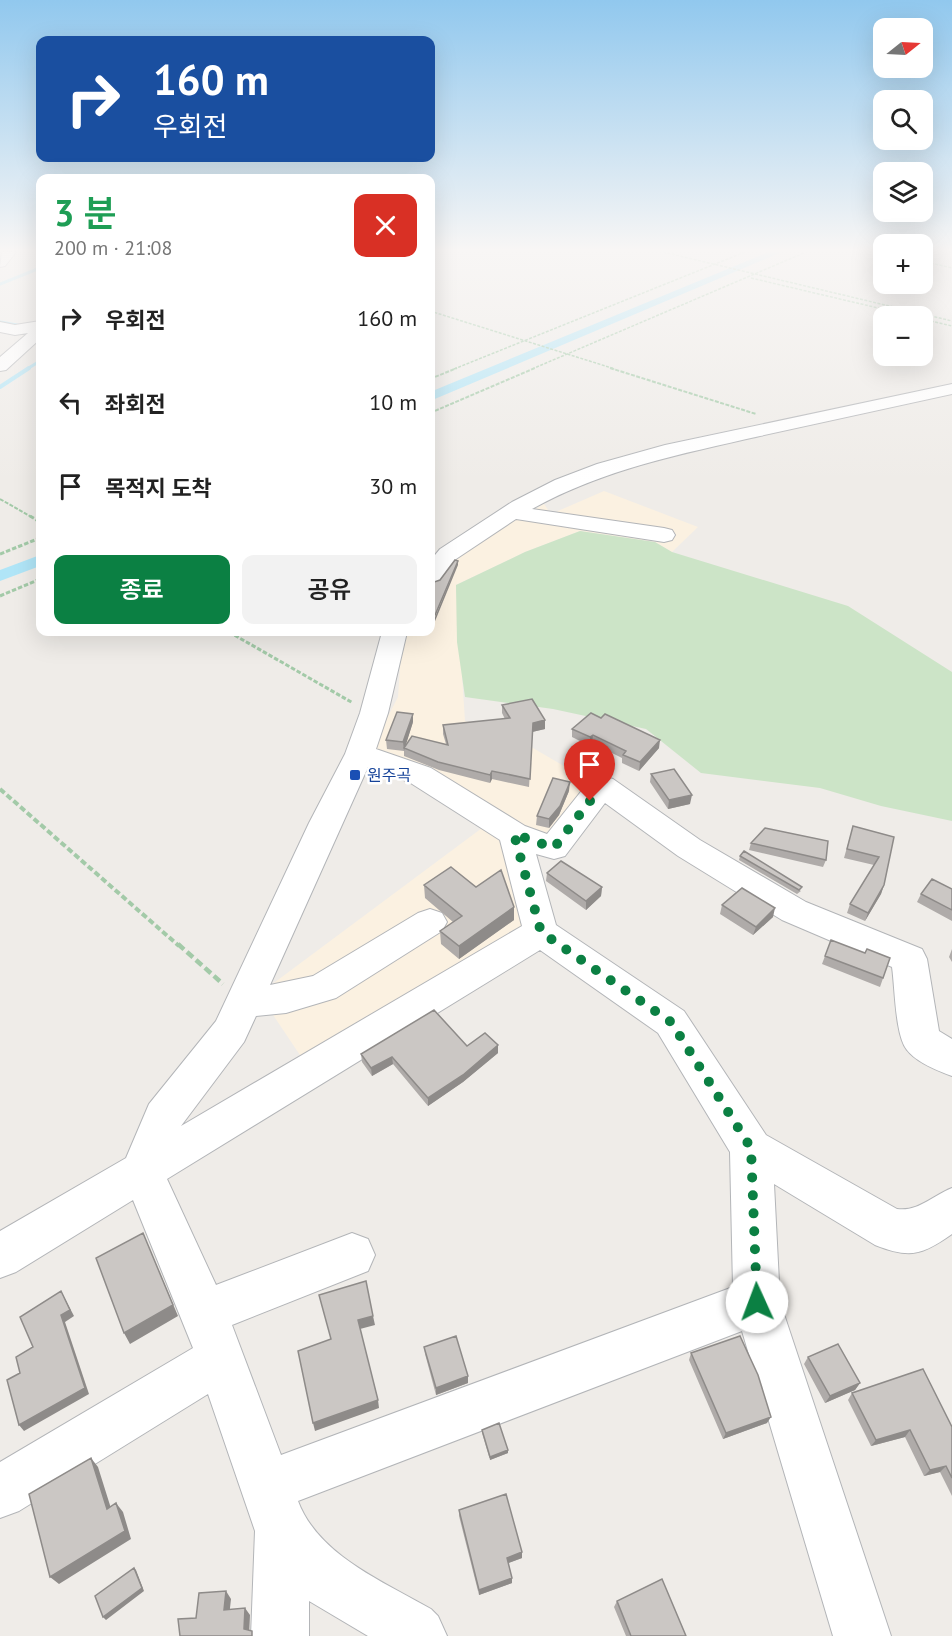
<!DOCTYPE html>
<html lang="ko">
<meta charset="utf-8">
<style>
body{margin:0;font-family:"PT Sans","Noto Sans KR",sans-serif;background:#f2f2f2;color:#222;height:100vh;display:flex;flex-direction:column;font-size:22px;white-space:nowrap}
*{box-sizing:border-box;margin:0}
p{font-size:20px;color:#767676}
.icon{flex:none;width:33px;height:33px;fill:none;stroke:currentColor;stroke-width:2;stroke-linecap:round;stroke-linejoin:round}
.map{position:relative;flex:1;overflow:hidden}
.details{position:absolute;left:36px;top:174px;width:399px;height:462px;display:flex;flex-direction:column;background:#fff;border-radius:12px;box-shadow:0 6px 24px #0002}
.details>*{flex:none}
.hud{position:absolute;left:36px;top:36px;width:399px;height:126px;border-radius:12px;box-shadow:0 6px 24px #0002;background:#1a4fa0;color:#fff;overflow:hidden}
.needle{width:39px;rotate:72deg}
.buttons{position:absolute;left:873px;top:18px;display:grid;gap:12px}
.buttons a{display:grid;place-items:center;width:60px;height:60px;border-radius:12px;background:#fff;box-shadow:0 6px 24px #0002;font-size:30px}
.pin{position:absolute;display:grid;place-items:center;width:51px;height:51px;color:#fff;margin:-62px -26px;border-radius:50% 50% 50% 0;rotate:-45deg;box-shadow:0 0 6px #0007}
.pin .icon{rotate:45deg}
.me{position:absolute;width:66px;margin:-33px;rotate:358deg;stroke-linejoin:round;filter:drop-shadow(0 0 4px #0008)}
.turn{display:flex;align-items:center;gap:21px;height:126px;padding:0 18px;font-size:27px}
.turn .icon{width:78px;height:78px;stroke-width:2.5}
.turn b{display:block;font-size:42px;line-height:51px}
.round{display:grid;place-items:center;flex:none;width:63px;height:63px;border-radius:12px;background:#f2f2f2}
.summary{display:flex;align-items:center;justify-content:space-between;height:102px;padding:0 18px}
h1{font-size:36px;font-weight:600;line-height:45px;color:#1e9e55}
.primary-button{display:flex;gap:12px;margin-top:auto;padding:12px 18px}
.primary-button a{flex:1;height:69px;border-radius:12px;background:#0b8043;color:#fff;font-size:24px;font-weight:600;line-height:69px;text-align:center}
.primary-button a+a{background:#f2f2f2;color:#222}
ul{padding:0;list-style:none}
li{display:flex;align-items:center;gap:18px;height:84px;padding:0 18px}
li div{flex:1}
li b{display:block;font-size:22px}
li em{font-style:normal}
.map>svg:first-child{display:block}
.commercial{fill:#fbf1e1}
.green{fill:#cce4c7}
.lines{fill:none;stroke-linecap:round;stroke-linejoin:round}
.stream-far1{stroke:#b0e5f7;stroke-width:3}
.stream{stroke:#b0e5f7;stroke-width:4}
.canal{fill:#b0e5f7;fill-rule:evenodd}
.minor-casing{stroke:#b3b5b8;stroke-width:2}
.path-far4{stroke:#a3caa8;stroke-width:1.5;stroke-dasharray:3 1.5;stroke-linecap:butt}
.path-far3{stroke:#a3caa8;stroke-width:2;stroke-dasharray:4 1.5;stroke-linecap:butt}
.path-far2{stroke:#a3caa8;stroke-width:3;stroke-dasharray:4.5 2;stroke-linecap:butt}
.path-far1{stroke:#a3caa8;stroke-width:4;stroke-dasharray:6 3;stroke-linecap:butt}
.path{stroke:#a3caa8;stroke-width:4.5;stroke-dasharray:8 4;stroke-linecap:butt}
.minor{fill:#fff;fill-rule:evenodd}
.wall{fill:#afaba9}
.shaded-wall{fill:#8e8b89}
.building{fill:#cbc7c4;stroke:#8e8b89;stroke-width:1.5}
.route{stroke:#0b8043;stroke-width:10;stroke-dasharray:0 18}
.transit-dot{fill:#1a4fb4;stroke:#fff;stroke-width:2}
.labels{text-anchor:middle;stroke-width:5;stroke-linejoin:round;paint-order:stroke}
.transit-label{font-size:16px;fill:#164399;stroke:#fff;text-anchor:start}
</style>
<div class="map">
<svg width="952" height="1636" viewBox="0 0 952 1636">
<rect width="100%" height="100%" fill="#efece8"/>
<!-- commercial -->
<path class="commercial" d="M604,491l94,36 -26,25 -17,-10 -75,-11 -55,21 -69,33 9,136 56,20 72,42 -42,57 -182,-87 29,-56 4,-60 4,-5h24l1,-37 29,-43 84,-48 7,10z
M486,825l20,11 24,91 -224,137 -47,-70z"/>
<!-- green -->
<path class="green" d="M580,531l75,11 17,10 176,54 104,66v149l-71,-15 -61,-18 -119,-15 -55,-44 -93,-20 -88,-12 -8,-55 -1,-57 69,-33z"/>
<g class="lines">
<!-- stream-far1 -->
<path class="stream-far1" d="M0,284l40,-16
M0,322l40,7
M27,369l13,-8"/>
<!-- stream -->
<path class="stream" d="M0,387l29,-19"/>
<!-- canal -->
<path class="canal" d="M769,252h13l-352,149v-9z
M40,555v11l-40,15v-11z"/>
<!-- minor casing -->
<g class="minor-casing">
<path id="minor" d="M2,252h14l-11,14 -5,1z
M40,321v18l-34,31 -6,1v-14l28,-24 -13,2 -15,-3v-10l15,3z
M952,384v10c-64,14 -128,28 -192,42 -79,18 -156,33 -228,73l132,19 8,2 3,5 -3,5 -8,2 -148,-23 -60,40 -18,24 -8,2v-24l10,-12 72,-47 43,-22 42,-16 68,-19z
M382,632h25l-19,81 -12,36 55,19 94,58 22,8 44,-55 11,-3 11,3 87,61 106,62 116,47 5,10 12,72 13,8v37c-14,-5 -36,-14 -45,-26 -12,-14 -12,-63 -15,-83l-110,-47 -104,-64 -73,-53 -40,53 -11,3 -18,-5 20,71 128,86 82,124 131,74c21,3 35,-13 55,-21v46c-30,21 -42,25 -77,11l-101,-61 6,118 111,334h-58l-91,-305 -444,170c20,54 86,81 133,108l7,7 9,20h-79l-59,-35v35h-58l4,-105 -47,-137 -189,117 -19,7v-56l193,-114 -60,-148 -117,72 -16,6v-47l126,-73 23,-54 67,-83 93,-198 36,-69 15,-41zM368,767l41,15 91,58 22,86 -341,200 63,-84 12,-26 30,-3 50,-15 106,-67 5,-9 -5,-9 -12,-4 -12,4 -105,63 -43,9zM540,950l118,83 72,119 3,135 -452,168 -49,-130 136,-54 7,-16 -7,-16 -16,-6 -136,52 -49,-106z"/>
</g>
<!-- path-far4 -->
<path class="path-far4" d="M663,252l289,69
M880,252l4,1
M922,261l30,7
M751,278l161,38
M430,311l185,58
M922,319l30,7
M454,369l291,-117
M532,369l274,-117"/>
<!-- path-far3 -->
<path class="path-far3" d="M610,368l146,46
M430,379l27,-11
M430,413l105,-45
M0,499l33,19"/>
<!-- path-far2 -->
<path class="path-far2" d="M30,516l10,6
M0,554l40,-16
M0,596l40,-17
M229,632l124,71"/>
<!-- path-far1 -->
<path class="path-far1" d="M0,789l179,157"/>
<!-- path -->
<path class="path" d="M178,944l45,40"/>
<!-- minor -->
<use href="#minor" class="minor"/>
</g>
<!-- wall -->
<path class="wall" d="M502,705l43,15v9l-13,3 -3,55 -37,-8 -2,4 -51,-13 -35,-14v-6v1l-17,-2 -1,-9 27,-18 -8,24 41,-2 -3,-10v-9l62,-6 -3,-6z
M572,729l87,19 -20,23 -17,-8v-5l-30,-15 -2,3 -18,-9z
M651,774l39,30 -22,5 -18,-27z
M569,791l-10,24 -10,13 -13,-3 1,-9z
M853,826l41,11 -10,48 -3,9 -16,27 -18,-8 3,-9 24,-39 -30,-7z
M751,843l75,17 -3,7 -74,-17z
M740,856l61,35 -4,3 -58,-34z
M547,873l55,14 -1,9 -15,14 -40,-29z
M424,885l52,2 38,20v13l-55,39 -18,-15 -1,-13 13,-9 -28,-24z
M952,889v32l-35,-19 4,-8z
M722,905l51,12 -20,18 -33,-21z
M952,949v13l-3,-5z
M865,953l25,5 -10,29 -58,-23 3,-8z
M467,1046l31,7 -35,29 -35,24 -35,-42 -21,12 -10,-14 -1,-8z
M424,1347l44,29v7l-32,12 -11,-41z
M691,1353l76,70 -44,16 -34,-79z
M808,1357l52,26 -5,7 -30,13 -21,-39z
M852,1393l100,34v69l-12,-24 -16,4 -19,-39 -34,9 -23,-46z
M482,1430l26,23 -18,7 -8,-27z
M459,1510l63,48 -14,5 4,20 -33,12 -20,-79z
M617,1601l69,35h-60l-12,-29z"/>
<!-- shaded-wall -->
<path class="shaded-wall" d="M458,561v4l-27,66v-4z
M413,714v8l-9,29 -1,-9z
M545,720v9l-13,3 -3,55 4,-64z
M593,735l-1,8 -2,3v-9z
M660,740l-1,8 -20,23 1,-9z
M492,771v8l-2,4v-8z
M570,782l-1,9 -10,24 -10,13v-9z
M692,795l-2,9 -22,5 1,-9z
M884,885l-3,9 -16,27 3,-8z
M602,887l-1,9 -15,14v-9z
M514,907v13l-55,39v-13z
M775,908l-2,9 -20,18 3,-8z
M498,1045v8l-35,29 -35,24v-8z
M392,1057l1,7 -21,12 -1,-8z
M143,1233l35,83 -48,28 -6,-11z
M61,1291l13,25 -9,6 24,72 -65,37 -5,-6 42,-110z
M373,1316l2,9 -15,4 -2,-9z
M468,1376v7l-32,12v-7z
M860,1383l-5,7 -30,13 5,-7z
M378,1400l1,8 -64,23 -2,-8z
M771,1417l-4,6 -44,16 3,-6z
M910,1430l-5,7 -34,9 5,-6z
M508,1450v3l-18,7v-3z
M91,1458l7,9 16,51 -7,-9z
M946,1466l-6,6 -16,4 6,-6z
M116,1503l7,9 8,27 -72,45 -9,-7z
M522,1552v6l-16,6 1,-6z
M134,1568l2,2 8,21 -38,29 -3,-3z
M512,1578v5l-33,12v-5z
M226,1591l5,8 -2,18 -5,-7z
M245,1608l5,7 -1,21 -5,-7z"/>
<!-- building -->
<path class="building" d="M455,560l3,1 -28,66v-38l4,-7 6,-2z
M532,699l13,21 -12,3 -3,56 -38,-8 -2,4 -52,-13 -34,-14 8,-12 36,9 -5,-20 67,-7 -8,-13z
M397,712l16,2 -10,28 -17,-2z
M591,713l10,5 4,-4 55,26 -20,22 -17,-7 3,-4 -33,-16 -3,2 -18,-8z
M674,769l18,26 -23,5 -18,-26z
M553,778l17,4 -10,24 -11,13 -12,-3z
M853,826l41,11 -10,48 -16,28 -18,-9 29,-47 -32,-8z
M765,828l63,13 -2,19 -75,-17z
M744,851l58,36 -3,3 -59,-34z
M561,861l41,26 -16,14 -39,-28z
M451,867l25,20 25,-17 13,37 -55,39 -19,-15 22,-15 -38,-31z
M932,879l20,10v21l-31,-16z
M742,888l33,20 -19,19 -34,-22z
M831,940l34,13 2,-4 23,9 -7,20 -58,-22z
M434,1010l33,36 18,-13 13,12 -35,30 -35,23 -36,-41 -21,11 -10,-14z
M143,1233l30,72 -49,28 -28,-75z
M366,1281l7,35 -15,4 20,80 -65,23 -15,-72 33,-12 -12,-44z
M61,1291l9,19 -9,5 24,73 -66,37 -12,-45 13,-7 -4,-16 17,-10 -13,-30z
M456,1336l12,40 -32,12 -12,-41z
M740,1336l18,39 13,42 -45,16 -35,-80z
M838,1344l22,39 -30,13 -22,-39z
M923,1369l29,58v51l-6,-12 -16,4 -20,-40 -34,10 -24,-47z
M499,1423l9,27 -18,7 -8,-27z
M91,1458l16,51 9,-6 9,28 -75,46 -21,-83z
M506,1494l16,58 -15,6 5,20 -33,12 -20,-80z
M134,1568l8,20 -39,29 -8,-21z
M662,1579l24,57h-55l-14,-35z
M226,1591l-2,19 21,-2 -1,21 8,2v5h-72l-2,-17 18,-1 3,-25z"/>
<!-- sky -->
<linearGradient id="sky" x2="0" y2="1"><stop stop-color="#91c8ee"/><stop offset="0.52" stop-color="#f8f6f5"/><stop offset="1" stop-color="#f8f6f5" stop-opacity="0"/></linearGradient>
<rect width="952" height="481" fill="url(#sky)"/>
<g class="lines">
<!-- route -->
<path class="route" d="M590,801l-36,47 -40,-14 27,98 130,90 80,126 6,154"/>
</g>
<!-- markers -->
<rect class="transit-dot" x="349" y="769" width="12" height="12" rx="3"/>
<g class="labels">
<!-- transit labels -->
<g class="transit-label">
<text x="367" y="781">원주곡</text>
</g>
</g>
</svg>
<div class="buttons">
<a><svg class="needle" viewBox="-14 -14 28 28"><path d="M0-13l5 13h-10z" fill="#e53935"/><path d="M0 13l5-13h-10z" fill="#767676"/></svg></a>
<a><svg class="icon" aria-label="search" viewBox="0 0 24 24"><circle cx="10" cy="10" r="6"/><path d="M15 15l6 6"/></svg></a>
<a><svg class="icon" aria-label="layers" viewBox="0 0 24 24"><path d="M12 4l9 5-9 5-9-5zM3 14l9 5 9-5"/></svg></a>
<a>+</a>
<a>−</a>
</div>
<div class="pin" style="left:590px;top:801px;background:#d93025"><svg class="icon" aria-label="arrive" viewBox="0 0 24 24"><path d="M6 21V4h12l-3 4 3 4H6"/></svg></div>
<svg class="me" style="left:757px;top:1302px" viewBox="-20 -20 40 40"><circle r="19" fill="#fff"/><path d="M0-13L10 11 0 6-10 11z" fill="#0b8043"/></svg>
<div class="hud">
<div class="turn"><svg class="icon" aria-label="right" viewBox="0 0 24 24"><path d="M7 20v-9h11M14 6l5 5-5 5"/></svg><div><b>160 m</b>우회전</div></div>
</div>
<section class="details">
<div class="summary"><div><h1>3 분</h1><p>200 m · 21:08</p></div><a class="round" style="background:#d93025;color:#fff"><svg class="icon" aria-label="close" viewBox="0 0 24 24"><path d="M6 6l12 12M18 6L6 18"/></svg></a></div>
<ul>
<li><svg class="icon" aria-label="right" viewBox="0 0 24 24"><path d="M7 20v-9h11M14 6l5 5-5 5"/></svg><div><b>우회전</b></div><em>160 m</em></li>
<li><svg class="icon" aria-label="left" viewBox="0 0 24 24"><path d="M17 20v-9H6M10 6l-5 5 5 5"/></svg><div><b>좌회전</b></div><em>10 m</em></li>
<li><svg class="icon" aria-label="arrive" viewBox="0 0 24 24"><path d="M6 21V4h12l-3 4 3 4H6"/></svg><div><b>목적지 도착</b></div><em>30 m</em></li>
</ul>
<div class="primary-button"><a>종료</a><a>공유</a></div>
</section>
</div>
